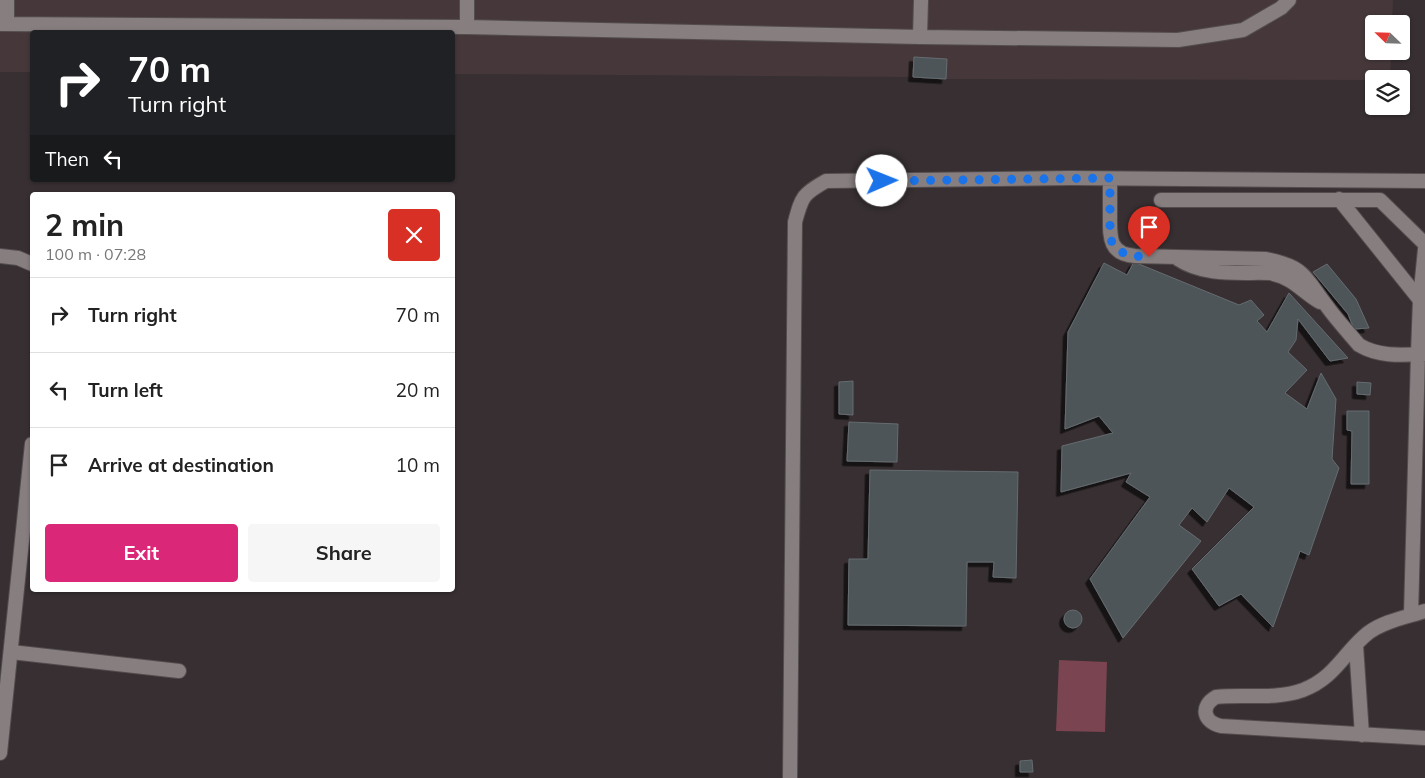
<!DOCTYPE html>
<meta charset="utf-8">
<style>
body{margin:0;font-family:Mulish,sans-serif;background:#f6f6f6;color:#222;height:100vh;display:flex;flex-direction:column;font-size:19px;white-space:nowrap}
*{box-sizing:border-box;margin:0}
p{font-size:16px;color:#767676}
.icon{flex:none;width:28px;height:28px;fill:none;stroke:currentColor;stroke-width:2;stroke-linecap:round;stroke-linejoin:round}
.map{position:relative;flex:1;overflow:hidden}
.side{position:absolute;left:30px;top:192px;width:425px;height:400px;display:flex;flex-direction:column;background:#fff;border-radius:5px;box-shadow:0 1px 4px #0004}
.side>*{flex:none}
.hud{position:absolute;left:30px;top:30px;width:425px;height:152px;border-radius:5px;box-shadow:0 1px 4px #0004;background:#202124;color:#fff;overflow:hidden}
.needle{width:32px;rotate:293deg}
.buttons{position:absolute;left:1365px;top:15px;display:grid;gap:10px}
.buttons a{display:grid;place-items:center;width:45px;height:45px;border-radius:5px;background:#fff;box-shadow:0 1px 4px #0004;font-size:25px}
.pin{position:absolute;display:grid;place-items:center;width:42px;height:42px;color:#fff;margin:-51px -21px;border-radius:50% 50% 50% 0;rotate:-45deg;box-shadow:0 0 5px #0007}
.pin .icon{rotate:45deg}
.me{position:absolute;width:55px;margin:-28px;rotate:89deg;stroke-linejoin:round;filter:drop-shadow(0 0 4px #0008)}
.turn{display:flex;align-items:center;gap:18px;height:105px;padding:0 15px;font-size:22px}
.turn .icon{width:65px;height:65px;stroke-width:2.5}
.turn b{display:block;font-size:35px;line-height:42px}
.then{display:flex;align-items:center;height:48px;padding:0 15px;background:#0003;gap:10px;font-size:19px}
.round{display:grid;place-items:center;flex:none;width:52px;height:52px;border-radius:5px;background:#f6f6f6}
.summary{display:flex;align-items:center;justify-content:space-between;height:85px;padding:0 15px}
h1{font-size:30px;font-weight:700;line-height:38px}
.cta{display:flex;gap:10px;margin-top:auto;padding:10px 15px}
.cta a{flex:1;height:58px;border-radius:5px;background:#db2777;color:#fff;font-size:20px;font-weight:700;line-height:58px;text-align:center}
.cta a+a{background:#f6f6f6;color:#222}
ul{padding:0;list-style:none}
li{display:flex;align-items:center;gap:15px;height:75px;padding:0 15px;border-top:1px solid #e0e0e0}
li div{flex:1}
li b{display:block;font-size:19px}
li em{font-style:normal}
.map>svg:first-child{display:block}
.built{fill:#46383a}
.green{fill:#7a4451}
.building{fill:#4d5458;stroke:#656c70;filter:url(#shadow)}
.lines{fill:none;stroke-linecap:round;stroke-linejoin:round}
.lane-casing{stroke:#534d4e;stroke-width:16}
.lane{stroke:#877e7f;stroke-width:14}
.route{stroke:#1a73e8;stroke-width:9;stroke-dasharray:0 16.2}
</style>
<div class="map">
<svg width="1425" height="778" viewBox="0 0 1425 778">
<defs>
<filter id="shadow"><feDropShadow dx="-4.5" dy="4.5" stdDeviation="0" flood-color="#0009"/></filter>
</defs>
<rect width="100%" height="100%" fill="#372f31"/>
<!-- built -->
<path class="built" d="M0,0h1393l-1,24h-18v27h17l-1,28 -16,1 -428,-1 -33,-2 -460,-3 -1,-42h-420v40h-32z"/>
<!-- green -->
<path class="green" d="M1059,660l48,2 -2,70 -49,-1z"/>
<!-- building -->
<path class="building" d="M914,57l33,2 -1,20 -33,-2z
M1134,262l105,43 12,-5 13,15 -7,6 10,11 22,-39 59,65 -18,3 -32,-42 -2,21 -8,12 19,18 -22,23 22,16 14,-36 15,26 -4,60 7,9 -30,87 -9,-4 -27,76 -32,-33 -22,12 -27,-37 62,-62 -25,-19 -22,34 -15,-14 -13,17 22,16 -78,97 -33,-59 60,-82 -24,-15 5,-9 -70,19 1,-46 51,-13 -14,-17 -34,13 3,-97 36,-69 23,12z
M1327,264l29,35 13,29 -15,1 -6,-15 -35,-42z
M853,381v34l-14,-1v-32z
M1357,382l14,1 -1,12 -13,-1z
M1347,411h22v73h-18l1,-53 -5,-1z
M849,422l49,2 -1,38 -50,-1z
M870,470l148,2 -2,106 -23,-1 1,-15h-27l-1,64 -118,-1 1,-66h19z
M1064 619a9 9 0 1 1 18 0a9 9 0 1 1-18 0Z
M1032,760l1,12h-13v-11z"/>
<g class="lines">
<!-- lane casing -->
<g class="lane-casing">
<path id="lane" d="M7,0v24
M0,24l467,3 453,10 258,3 65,-10 38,-22 8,-8
M467,27v-27
M920,37l1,-37
M1110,179c0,12 0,24 0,36 0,21 -2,39 25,41l131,3c39,8 38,17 60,46 10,14 22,27 33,40 20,12 43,10 66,9
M1339,199l81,101
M1161,200h219l45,44
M0,256l18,2 14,6
M1178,259c27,18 62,13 92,14 24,5 31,18 50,29
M1425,611c-18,6 -41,10 -57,22 -24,19 -33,45 -65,57 -27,10 -59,4 -87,7 -16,9 -13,25 5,29l204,12
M1411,615l7,-261 2,-54 5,-51
M1356,645l6,90
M11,652l168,19
M0,753l32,-309
M790,778l5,-556c7,-26 8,-28 31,-41l245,-3 354,3"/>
</g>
<!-- lane -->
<use href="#lane" class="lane"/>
</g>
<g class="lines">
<!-- route -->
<path class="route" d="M882,181l228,-3v60c8,18 21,18 39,19"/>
</g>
</svg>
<div class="buttons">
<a><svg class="needle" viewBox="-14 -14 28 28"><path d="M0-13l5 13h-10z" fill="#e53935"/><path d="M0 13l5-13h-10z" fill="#767676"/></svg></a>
<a><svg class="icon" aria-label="layers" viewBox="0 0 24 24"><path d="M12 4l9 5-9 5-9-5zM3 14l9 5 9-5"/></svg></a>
</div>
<div class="pin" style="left:1149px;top:257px;background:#d93025"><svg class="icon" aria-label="arrive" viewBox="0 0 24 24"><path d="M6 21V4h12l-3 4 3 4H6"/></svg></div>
<svg class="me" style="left:882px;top:181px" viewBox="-20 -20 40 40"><circle r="19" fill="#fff"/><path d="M0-13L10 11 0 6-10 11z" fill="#1a73e8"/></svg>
<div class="hud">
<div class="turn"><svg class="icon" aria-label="right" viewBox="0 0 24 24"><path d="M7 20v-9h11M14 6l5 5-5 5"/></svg><div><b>70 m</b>Turn right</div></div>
<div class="then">Then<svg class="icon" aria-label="left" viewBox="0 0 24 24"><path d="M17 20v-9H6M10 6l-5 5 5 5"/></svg></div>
</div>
<section class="side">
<div class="summary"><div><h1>2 min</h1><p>100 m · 07:28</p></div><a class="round" style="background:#d93025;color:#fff"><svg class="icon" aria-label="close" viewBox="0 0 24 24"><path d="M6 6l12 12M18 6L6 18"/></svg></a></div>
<ul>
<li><svg class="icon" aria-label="right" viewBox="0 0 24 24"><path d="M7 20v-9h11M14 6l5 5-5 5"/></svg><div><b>Turn right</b></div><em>70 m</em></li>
<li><svg class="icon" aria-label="left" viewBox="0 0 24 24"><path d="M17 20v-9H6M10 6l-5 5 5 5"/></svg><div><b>Turn left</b></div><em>20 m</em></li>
<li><svg class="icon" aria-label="arrive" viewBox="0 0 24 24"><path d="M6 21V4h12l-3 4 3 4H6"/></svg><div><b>Arrive at destination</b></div><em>10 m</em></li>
</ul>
<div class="cta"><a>Exit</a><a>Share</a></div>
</section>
</div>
